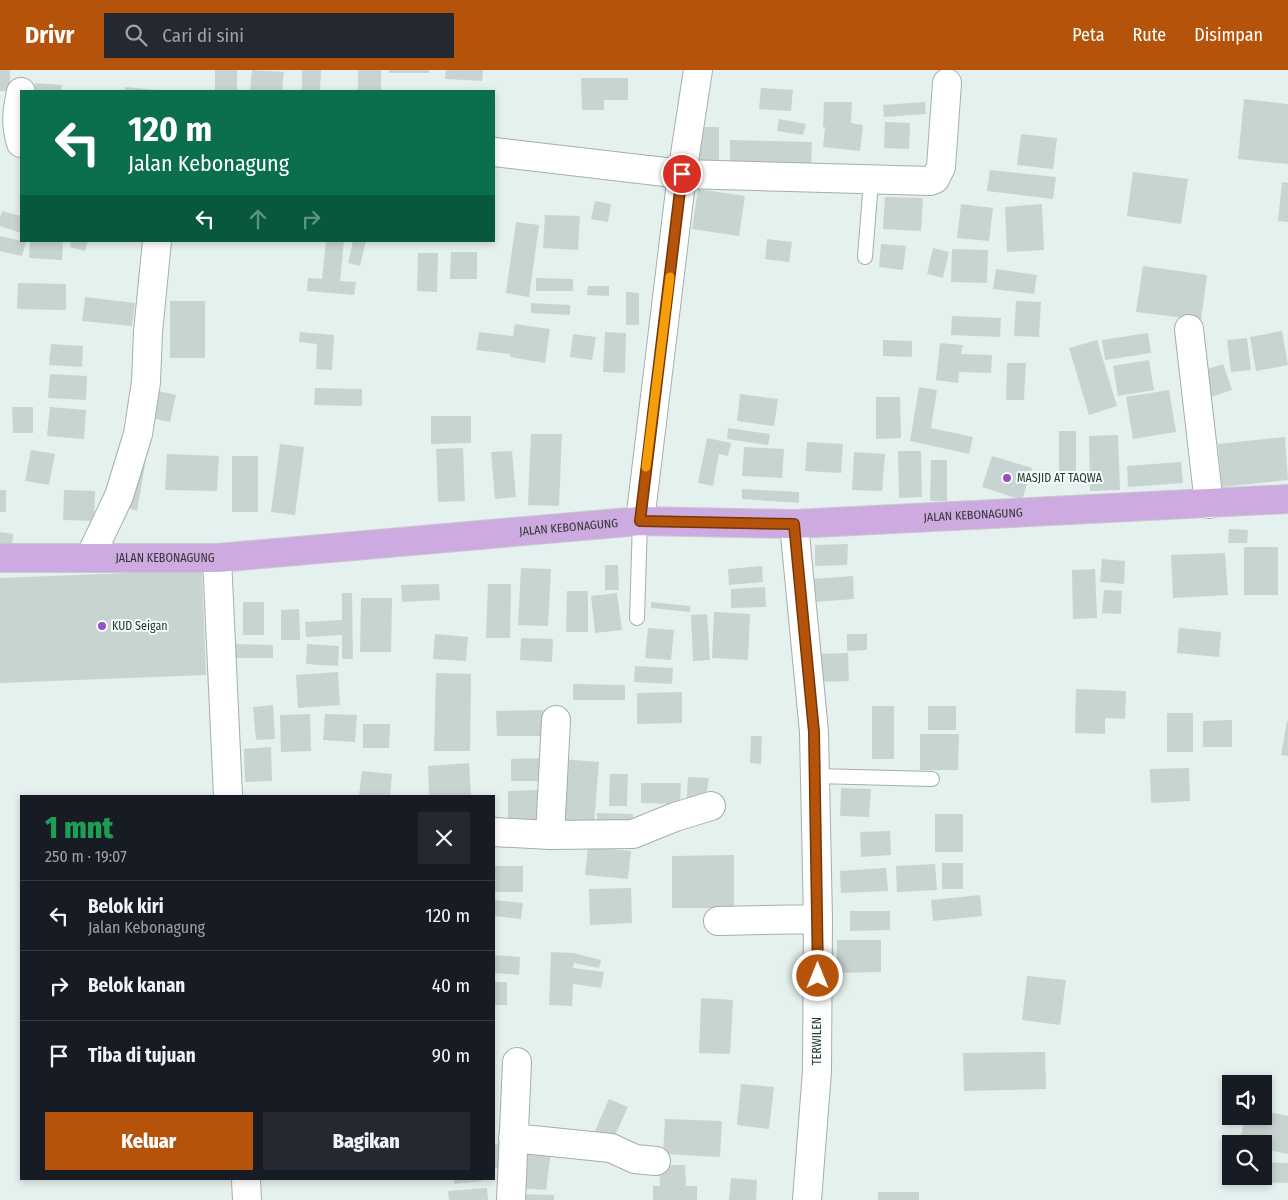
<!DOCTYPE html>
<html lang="id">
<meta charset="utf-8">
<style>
body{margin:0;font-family:"Fira Sans Condensed",sans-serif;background:#242831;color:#f1f3f6;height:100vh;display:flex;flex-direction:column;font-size:19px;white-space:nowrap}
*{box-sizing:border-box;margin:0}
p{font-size:16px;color:#9ea1a6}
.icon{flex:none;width:28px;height:28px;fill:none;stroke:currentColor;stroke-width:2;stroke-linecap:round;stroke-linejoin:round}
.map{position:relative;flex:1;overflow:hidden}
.drawer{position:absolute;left:20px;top:725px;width:475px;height:385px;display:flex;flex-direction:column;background:#171b24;border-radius:0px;box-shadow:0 2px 8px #0003}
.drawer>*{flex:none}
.hud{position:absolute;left:20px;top:20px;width:475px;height:152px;border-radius:0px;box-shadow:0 2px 8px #0003;background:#0b6e4f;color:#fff;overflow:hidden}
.buttons{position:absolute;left:1222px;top:1005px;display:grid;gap:10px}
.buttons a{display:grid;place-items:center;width:50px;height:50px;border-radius:0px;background:#171b24;box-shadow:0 2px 8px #0003;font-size:25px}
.pin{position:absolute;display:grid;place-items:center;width:42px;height:42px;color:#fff;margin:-21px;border:2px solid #fff;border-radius:50%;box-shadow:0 1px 5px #0007}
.me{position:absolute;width:55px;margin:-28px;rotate:0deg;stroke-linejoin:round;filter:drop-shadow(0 0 4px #0008)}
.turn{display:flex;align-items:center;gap:18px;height:105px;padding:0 25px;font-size:22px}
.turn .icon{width:65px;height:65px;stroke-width:2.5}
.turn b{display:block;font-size:35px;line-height:42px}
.lanes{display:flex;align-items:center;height:48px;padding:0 25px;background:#0003;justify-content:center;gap:25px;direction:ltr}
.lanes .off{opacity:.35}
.round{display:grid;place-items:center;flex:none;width:52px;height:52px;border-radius:0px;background:#242831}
.overview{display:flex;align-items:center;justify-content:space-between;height:85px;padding:0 25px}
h1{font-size:30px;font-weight:800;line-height:38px;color:#1e9e55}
.cta{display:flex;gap:10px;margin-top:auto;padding:10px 25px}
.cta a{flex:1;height:58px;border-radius:0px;background:#b45309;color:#fff;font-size:20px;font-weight:800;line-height:58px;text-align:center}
.cta a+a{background:#242831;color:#f1f3f6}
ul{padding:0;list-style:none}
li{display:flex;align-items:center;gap:15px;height:70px;padding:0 25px;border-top:1px solid #363941}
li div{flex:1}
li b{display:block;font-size:19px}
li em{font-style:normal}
header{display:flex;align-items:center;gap:30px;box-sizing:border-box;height:70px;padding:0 25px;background:#b45309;color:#fff}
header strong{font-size:24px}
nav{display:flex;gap:28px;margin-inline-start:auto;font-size:18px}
.search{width:350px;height:45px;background:#242831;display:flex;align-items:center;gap:12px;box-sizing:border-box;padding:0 18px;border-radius:0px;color:#9ea1a6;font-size:19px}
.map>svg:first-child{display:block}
.building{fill:#c8d4d2}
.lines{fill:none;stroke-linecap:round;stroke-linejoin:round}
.lane-casing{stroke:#a4afad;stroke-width:16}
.street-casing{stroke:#a4afad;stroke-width:30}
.primary-casing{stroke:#c9cbca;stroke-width:30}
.lane{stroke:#fff;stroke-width:14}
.street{stroke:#fff;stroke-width:28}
.primary{stroke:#cdaae0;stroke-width:28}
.route-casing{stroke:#753606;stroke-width:12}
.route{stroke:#b45309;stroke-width:9}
.slow{stroke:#f59e0b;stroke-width:9}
.poi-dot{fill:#9b4fc1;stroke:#f2fefc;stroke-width:2}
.labels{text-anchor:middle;stroke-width:4;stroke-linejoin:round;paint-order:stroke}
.poi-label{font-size:12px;fill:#313635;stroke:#f2fefc;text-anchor:start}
.street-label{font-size:12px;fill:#313635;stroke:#f2fefc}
</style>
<header>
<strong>Drivr</strong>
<div class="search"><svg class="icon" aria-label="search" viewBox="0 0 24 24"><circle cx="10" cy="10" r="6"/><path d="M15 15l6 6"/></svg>Cari di sini</div>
<nav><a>Peta</a><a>Rute</a><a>Disimpan</a></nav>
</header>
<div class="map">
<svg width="1288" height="1130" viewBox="0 0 1288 1130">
<rect width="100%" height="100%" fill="#e5f1ef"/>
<!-- building -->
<path class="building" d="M0,0h10v21h-10z
M215,0h22v21h-22z
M252,0l32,2 -2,19h-32z
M302,0h19l-1,21h-18z
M358,0h23v21h-23z
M389,0h40v3h-40z
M446,0h37l-1,11 -37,-2z
M581,8h47v22h-24v10h-22z
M35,13l27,2 -1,6h-27z
M125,17l31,3v1h-31z
M761,18l32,2 -2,21 -32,-2z
M1244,29l44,5v60l-50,-5z
M824,32h28l-1,21 12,2 -3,26 -37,-4 2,-20h-2z
M925,32l1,12 -42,3 -1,-12z
M779,49l27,5 -3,11 -26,-4z
M885,52l25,1 -1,26 -25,-1z
M699,57h20v39l-19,1z
M1021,64l36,4 -4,31 -36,-4z
M730,70l82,2 -1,34 -81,-1z
M990,100l66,7 -3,22 -66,-8z
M1133,102l55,7 -7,45 -54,-8z
M1282,112l6,1v39l-10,-1z
M698,119l47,7 -6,40 -47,-7z
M885,127l38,1 -2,33 -38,-2z
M595,131l16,3 -3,18 -17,-3z
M961,134l32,4 -4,33 -32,-3z
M1042,134l2,46 -37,2 -2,-45z
M2,141l19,5v17l-21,-7v-8z
M545,145l35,1 -2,34 -35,-2z
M516,152l23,3 -10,72 -23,-4z
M0,166l26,6 -4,14 -22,-5z
M767,169l25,3 -3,20 -24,-3z
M30,171h33l-1,19 -33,-2z
M71,171h17l-3,10 -15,-4z
M326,171h18l-4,40 16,1 -2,13 -47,-4 1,-13 14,1z
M353,171h13l-6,25 -12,-3z
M881,174l25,2 -3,24 -24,-3z
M933,178l16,4 -6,26 -16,-4z
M952,179l36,1 -1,33 -36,-1z
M451,182h26v27h-27z
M418,183h20l-1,39 -20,-1z
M1143,196l64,9 -6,45 -65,-8z
M996,199l41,6 -3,19 -41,-5z
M536,208l37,1v12h-37z
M18,213l48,1v26l-49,-1z
M588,216h21v10l-22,-1z
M626,222l13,1v32h-13z
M85,227l50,6 -3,23 -50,-5z
M170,231h35v57h-35z
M1016,231l25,1 -2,35 -25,-1z
M531,233l39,2v10l-39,-2z
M952,246l49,2 -1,19 -49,-2z
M515,254l35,5 -5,34 -35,-6v-3l-34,-4 3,-18 34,4z
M1282,261l6,34 -32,6 -6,-34z
M300,262l34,3 -2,35 -16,-1 1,-25 -18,-2z
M605,262l21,1 -1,40 -22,-1z
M1148,263l3,20 -46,7 -3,-20z
M573,264l23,3 -4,23 -22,-3z
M1247,268l4,32 -20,2 -4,-32z
M883,270l29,1v16l-29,-1z
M1097,270l20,66 -28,9 -20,-67z
M940,273l23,2 -2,9 31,1 -1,18 -32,-1 -1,11 -22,-3z
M51,274l32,2 -1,21 -33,-2z
M1149,290l5,30 -36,6 -5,-30z
M1007,293h19l-2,37h-18z
M1223,294l9,26 -24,8 -9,-26z
M50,304l37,2 -1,24 -38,-2z
M919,317l18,3 -6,38 42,9 -4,17 -59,-13z
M315,318l47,1v17l-48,-1z
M149,319l27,6 -6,27 -27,-6z
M1169,320l7,42 -43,7 -7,-42z
M740,324l38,5 -4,27 -37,-5z
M876,327h24l1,41 -25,1z
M12,337h21v26h-20z
M50,337l36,3 -2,29 -37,-3z
M431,346h40v27l-40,1z
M728,358l42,6 -2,11 -41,-6z
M1059,361h17v43h-17z
M531,364h31l-3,72 -31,-1z
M1118,365l2,55 -30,1 -1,-55z
M1285,367l3,43 -66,7 -4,-43z
M707,368l24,5 -3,13 -9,-2 -6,32 -15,-3z
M807,372l36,2 -2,29 -36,-2z
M280,374l24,3 -9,68 -24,-3z
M744,377l40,2 -2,29 -40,-2z
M463,378l2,53 -27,1 -2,-53z
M31,380l24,4 -6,31 -24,-4z
M512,381l4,46 -21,2 -4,-47z
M898,381h23l1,46 -23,1z
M854,382l31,2 -3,37 -30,-1z
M167,384l52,2 -2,35 -52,-1z
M232,386h26v56h-26z
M992,386l40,12 -10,32 -40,-13z
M146,389l-9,52 -13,-5 8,-42z
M931,390h16v41h-17z
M1181,392l2,21 -55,4 -1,-21z
M742,419l57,3v11l-57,-4z
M0,420h6v22h-6z
M64,420l31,1 -1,30 -31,-1z
M1229,459l19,1 -1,13h-19z
M0,462l13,2 -1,10 -12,-1z
M848,474l-1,21 -32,1v-21z
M1244,477h34v48h-34z
M1225,483l3,42 -55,3 -2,-43z
M1102,489l23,2 -1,23 -24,-2z
M605,495h13l1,25h-14z
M762,496l1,16 -34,3 -1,-16z
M521,498l30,1 -3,57 -30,-1z
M1095,499l2,49 -24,1 -1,-49z
M202,500l4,105 -206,8v-105z
M853,506l1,23 -39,3 -2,-23z
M439,514l1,16 -38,2 -1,-17z
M488,514h23l-1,54h-24z
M765,517l1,20 -35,1v-19z
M1104,520l18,1 -1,23 -19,-1z
M567,521h21v41h-22z
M342,523h10l1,66h-11v-24l-36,2 -1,-15 37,-2z
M617,523l5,37 -27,3 -4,-37z
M361,528h31l-1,54h-31z
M243,532h21v33h-21z
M651,532l39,4v6l-39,-4z
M299,539l1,31h-19v-30z
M714,542l36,2 -2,46 -36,-2z
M707,544l3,46 -17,1 -2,-46z
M648,558l26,2 -3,30 -26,-2z
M1179,558l42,4 -2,25 -42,-4z
M435,564l33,3 -2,24 -33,-2z
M847,564h20v16l-20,1z
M521,568l32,1 -1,23 -32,-2z
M233,574l40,1v13h-40z
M307,574l32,2 -1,20 -32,-2z
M848,583l1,28 -31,1 -2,-28z
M635,596l38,2 -1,16 -38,-2z
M338,602l2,33 -42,3 -2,-33z
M436,603l35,1 -1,77h-36z
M573,614l52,1v15h-52z
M1076,619l50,2 -1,28 -20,-1v16l-30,-1z
M682,622v31l-45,1v-31z
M273,635l2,34 -19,1 -3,-33z
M872,636h22v53h-22z
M928,636h28v24h-28z
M546,640v26h-49l-1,-25z
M1167,643h26v39h-26z
M310,644l1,37 -30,1 -1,-37z
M325,644l32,1 -2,27 -32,-2z
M1232,650v27h-29v-26z
M1287,651h1v35l-7,-1z
M363,654h27l-1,24h-26z
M920,664h39l-1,36h-38z
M751,666h11l-1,28 -11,-1z
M271,677l1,34 -27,1 -1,-33z
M543,688v23h-32v-22z
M561,689l38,3 -5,62 -39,-3z
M469,693l2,33h-42l-1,-30z
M1189,698l1,33 -39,2 -1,-34z
M362,701l30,3 -2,22h-31z
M610,704h18l-1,32h-18z
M688,707l21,1 -4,26 -19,6z
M641,713h40l-1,21 -39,-1z
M841,718l30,1 -2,28 -29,-1z
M538,720v30h-30v-29z
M597,743l36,1 -2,16 -34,4z
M935,744h28v38h-28z
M890,761l1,24 -30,2 -1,-25z
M588,777l43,4 -3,28 -43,-4z
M734,785v53h-62v-52z
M942,793h21v26h-21z
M935,794l2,26 -40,2 -1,-26z
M494,796h29v26h-29z
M886,798l2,23 -47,2 -1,-22z
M631,818l1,35 -42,2 -1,-36z
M980,825l2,21 -49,5 -2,-21z
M494,830l29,3 -2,16 -27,-3z
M850,841h40v19l-40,1z
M837,870h44v32l-44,1z
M551,882l23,1 27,7 -2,8 -25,-5 -1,5 31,4 -3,16 -28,-4 -1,22 -23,-1z
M494,885l26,2 -1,18 -25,-2z
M1027,906l39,4 -6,45 -38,-5z
M494,912h13v23h-13z
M701,928l32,2 -3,54 -31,-1z
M1045,982l1,37 -82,2 -1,-38z
M741,1014l33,3 -5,42 -32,-4z
M609,1029l19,8 -16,35 -18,-9z
M1264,1041l24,5v38l-24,-5v-5h-25l6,-28h19z
M665,1049l57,2 -2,36 -57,-3z
M509,1073l1,25h-16v-24z
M523,1079l28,3 -5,38 -27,-2z
M1264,1092l24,1v20l-32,-1v-6h8z
M659,1095h26l1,21h11v14h-44v-14h7z
M731,1108l26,2 -1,20h-27z
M454,1109h28v2l-28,3z
M487,1118l1,12h-39l-1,-9z
M878,1122h41v8h-41z
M521,1124l33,1v5h-33z"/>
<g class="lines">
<!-- lane casing -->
<g class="lane-casing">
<path id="lane" d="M865,187l6,-76
M637,548l3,-97
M815,706l117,3"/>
</g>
<!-- street casing -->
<g class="street-casing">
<path id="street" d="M21,22c-4,19 -6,32 0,51
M494,82l188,22 248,7 5,-2 6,-12 6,-84
M1189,259l20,175
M640,451l42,-347 16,-104
M794,454l20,208 4,187 -1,152 -10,129
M90,487l29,-61 19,-62 8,-52 2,-50 9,-91
M217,488l11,238
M494,762l56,3 83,-1 42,-17 36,-11
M550,765l6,-115
M718,851l100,-2
M513,1068l98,10 24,11 21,2
M246,1109l1,21
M511,1130l6,-138"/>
</g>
<!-- primary casing -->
<g class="primary-casing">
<g id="primary">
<path id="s1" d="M0,488h217l423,-37 154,3 494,-25"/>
</g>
</g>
<!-- lane -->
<use href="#lane" class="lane"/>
<!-- street -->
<use href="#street" class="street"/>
<!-- primary -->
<use href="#primary" class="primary"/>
</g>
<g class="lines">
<!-- route casing -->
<g class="route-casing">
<path id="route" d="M682,104l-42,347 154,3 20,208 4,244"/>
</g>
<!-- route -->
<use href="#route" class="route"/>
<!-- slow -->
<path class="slow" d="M646,397l24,-190"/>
</g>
<!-- markers -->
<g class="poi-dot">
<circle cx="1007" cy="408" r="5"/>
<circle cx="102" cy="556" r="5"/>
</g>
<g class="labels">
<!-- poi labels -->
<g class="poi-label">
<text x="1017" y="412">MASJID AT TAQWA</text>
<text x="112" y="560">KUD Seigan</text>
</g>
<!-- street labels -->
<g class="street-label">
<text dy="4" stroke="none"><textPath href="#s1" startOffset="975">JALAN KEBONAGUNG</textPath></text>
<text dy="4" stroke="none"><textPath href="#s1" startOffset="570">JALAN KEBONAGUNG</textPath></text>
<text dy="4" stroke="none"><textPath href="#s1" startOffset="165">JALAN KEBONAGUNG</textPath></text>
<text transform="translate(817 971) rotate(-90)" y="4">TERWILEN</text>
</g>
</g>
</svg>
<div class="buttons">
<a><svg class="icon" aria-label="sound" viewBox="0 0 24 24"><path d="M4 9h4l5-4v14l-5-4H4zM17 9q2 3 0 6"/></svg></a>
<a><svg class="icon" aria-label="search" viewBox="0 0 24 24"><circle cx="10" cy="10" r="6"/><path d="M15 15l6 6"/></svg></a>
</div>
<div class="pin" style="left:682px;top:104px;background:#d93025"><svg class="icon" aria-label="arrive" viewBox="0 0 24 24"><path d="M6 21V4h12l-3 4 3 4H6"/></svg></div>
<svg class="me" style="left:818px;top:906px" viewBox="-20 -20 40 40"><circle r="17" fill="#b45309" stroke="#fff" stroke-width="3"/><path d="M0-11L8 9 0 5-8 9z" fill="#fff"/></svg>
<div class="hud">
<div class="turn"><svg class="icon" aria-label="left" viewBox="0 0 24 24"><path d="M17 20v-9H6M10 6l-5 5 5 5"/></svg><div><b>120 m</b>Jalan Kebonagung</div></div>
<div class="lanes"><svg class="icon" aria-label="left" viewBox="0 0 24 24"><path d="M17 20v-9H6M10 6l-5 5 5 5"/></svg><svg class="icon off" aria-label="ahead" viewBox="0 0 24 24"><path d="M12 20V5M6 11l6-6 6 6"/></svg><svg class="icon off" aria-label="right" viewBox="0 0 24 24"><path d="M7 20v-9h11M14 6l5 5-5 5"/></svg></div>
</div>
<section class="drawer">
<div class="overview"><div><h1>1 mnt</h1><p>250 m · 19:07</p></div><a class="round"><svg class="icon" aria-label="close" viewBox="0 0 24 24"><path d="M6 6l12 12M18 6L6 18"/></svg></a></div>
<ul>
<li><svg class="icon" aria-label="left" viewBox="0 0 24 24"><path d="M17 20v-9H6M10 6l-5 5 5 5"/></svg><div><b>Belok kiri</b><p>Jalan Kebonagung</p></div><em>120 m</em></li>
<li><svg class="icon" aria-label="right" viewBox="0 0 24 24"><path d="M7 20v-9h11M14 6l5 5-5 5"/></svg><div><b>Belok kanan</b></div><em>40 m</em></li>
<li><svg class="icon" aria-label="arrive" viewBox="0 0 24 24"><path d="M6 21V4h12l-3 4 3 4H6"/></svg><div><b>Tiba di tujuan</b></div><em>90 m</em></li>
</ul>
<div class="cta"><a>Keluar</a><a>Bagikan</a></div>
</section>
</div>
